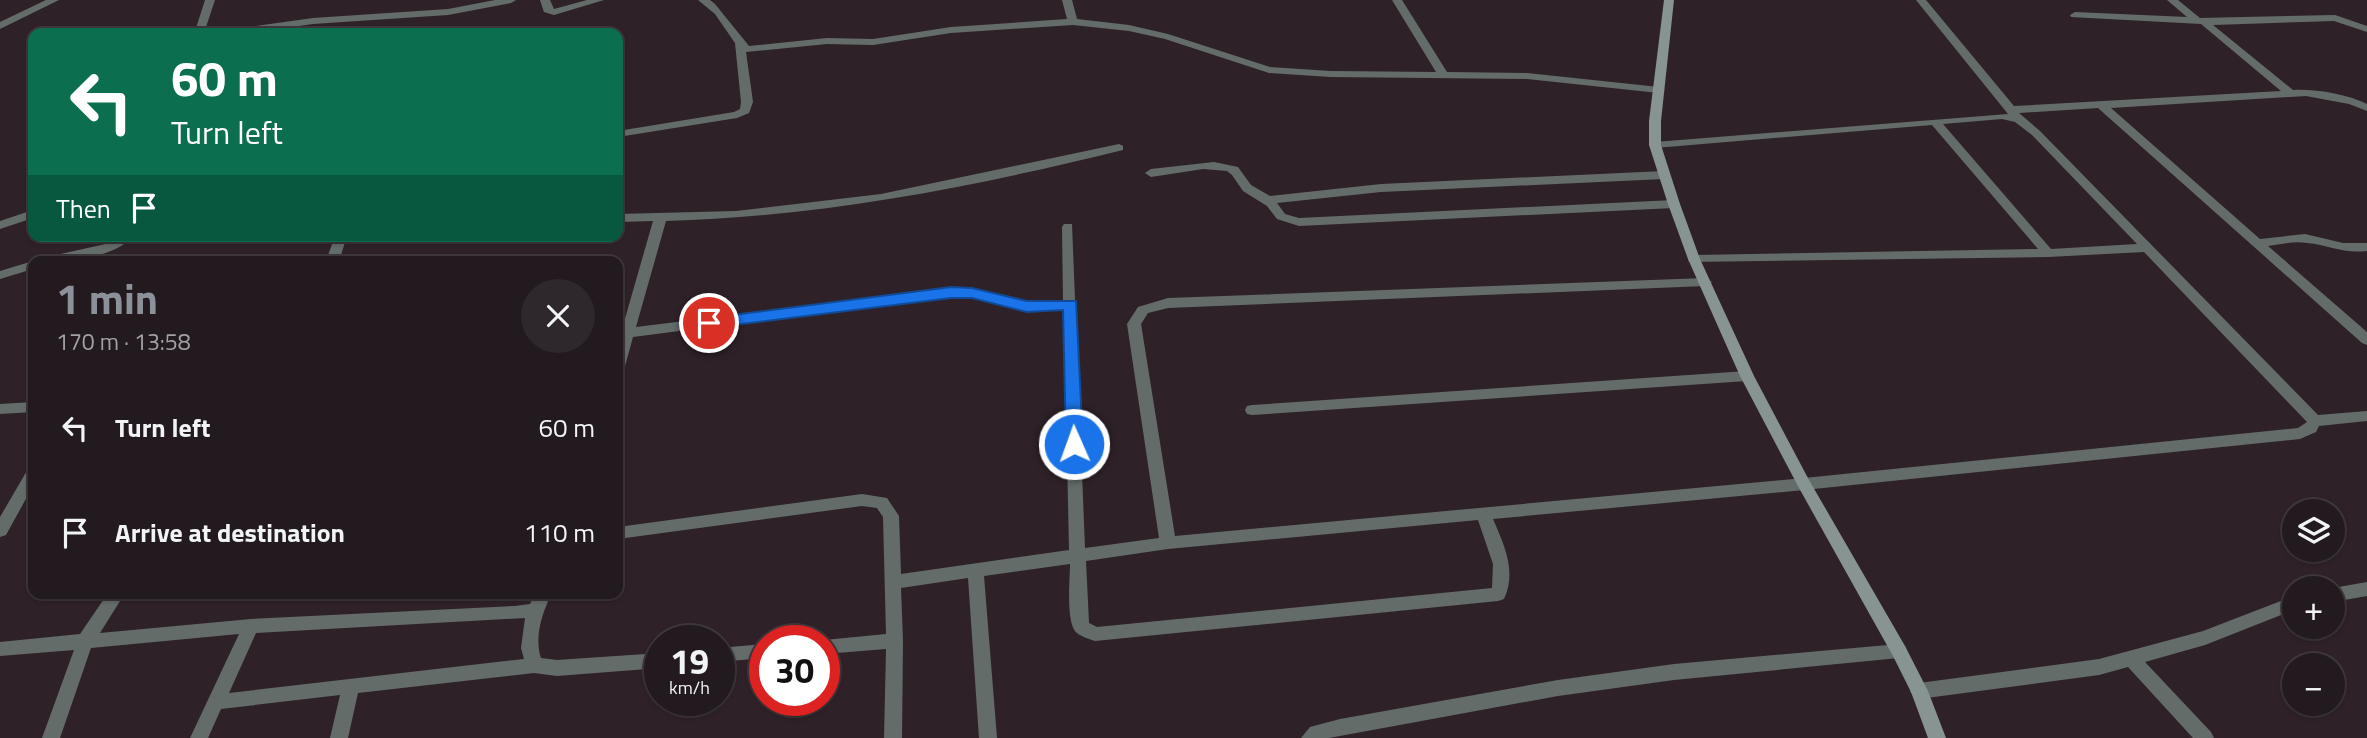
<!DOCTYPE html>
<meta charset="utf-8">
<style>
body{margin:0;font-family:"Titillium Web",sans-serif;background:#2e272b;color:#f1f3f6;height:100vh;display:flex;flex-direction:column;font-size:26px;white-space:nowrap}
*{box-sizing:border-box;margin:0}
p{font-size:23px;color:#a2a1a4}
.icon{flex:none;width:38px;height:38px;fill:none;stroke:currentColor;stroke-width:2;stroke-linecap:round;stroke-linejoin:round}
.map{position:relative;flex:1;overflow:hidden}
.side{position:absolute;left:28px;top:256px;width:595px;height:343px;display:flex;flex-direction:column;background:#221a1e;border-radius:14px;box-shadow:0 2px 5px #0004,0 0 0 2px #3f383c}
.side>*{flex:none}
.banner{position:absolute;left:28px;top:28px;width:595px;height:214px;border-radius:14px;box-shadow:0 2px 5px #0004,0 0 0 2px #3f383c;background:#0b6e4f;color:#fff;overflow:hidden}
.tools{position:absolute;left:2282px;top:499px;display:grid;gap:14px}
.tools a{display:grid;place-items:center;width:63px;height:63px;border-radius:50%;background:#221a1e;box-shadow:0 2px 5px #0004,0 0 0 2px #3f383c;font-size:35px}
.speed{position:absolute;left:644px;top:625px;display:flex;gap:14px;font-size:35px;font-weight:700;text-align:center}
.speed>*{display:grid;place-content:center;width:91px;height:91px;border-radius:50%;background:#221a1e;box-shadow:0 2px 5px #0004,0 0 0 2px #3f383c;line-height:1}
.speed small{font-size:18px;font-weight:400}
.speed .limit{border:10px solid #d22;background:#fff;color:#111}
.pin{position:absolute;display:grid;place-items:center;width:60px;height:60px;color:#fff;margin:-30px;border:4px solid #fff;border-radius:50%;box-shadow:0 2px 7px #0007}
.me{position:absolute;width:77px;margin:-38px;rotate:358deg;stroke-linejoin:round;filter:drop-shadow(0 0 5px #0008)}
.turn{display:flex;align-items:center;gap:24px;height:147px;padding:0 28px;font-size:32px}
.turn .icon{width:91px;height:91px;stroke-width:2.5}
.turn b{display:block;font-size:49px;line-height:60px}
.then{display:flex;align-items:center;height:66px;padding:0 28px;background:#0003;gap:14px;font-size:26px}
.round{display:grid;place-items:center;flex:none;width:74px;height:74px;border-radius:37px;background:#2e272b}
.summary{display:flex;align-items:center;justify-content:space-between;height:119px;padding:0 28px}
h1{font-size:42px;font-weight:700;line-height:52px;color:#8c9099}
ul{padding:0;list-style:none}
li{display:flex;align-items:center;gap:21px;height:105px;padding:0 28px}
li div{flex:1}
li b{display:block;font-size:26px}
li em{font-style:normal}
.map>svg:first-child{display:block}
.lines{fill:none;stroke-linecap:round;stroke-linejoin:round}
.street{fill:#646c6a;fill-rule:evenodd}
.secondary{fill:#879491;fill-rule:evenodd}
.route{fill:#1a73e8;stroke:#114b97;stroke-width:2}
</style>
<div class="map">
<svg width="2367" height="738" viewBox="0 0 2367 738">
<rect width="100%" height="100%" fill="#2e2228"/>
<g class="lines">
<!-- street -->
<path class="street" d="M46,0h13l-59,29v-7z
M205,0h10l-9,27 6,6h-11l-5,-5z
M495,0h21l-5,3 -63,12 -135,9 -65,9h-26l5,-3 86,-12 135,-9z
M540,0h10l4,9 33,-9h17l-50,15 -10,-3z
M698,0h12l5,4 34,42 78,-8 46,1 78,-12 116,-8 -5,-19h10l5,19 52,6 39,9 102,33 60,4 106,1 -44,-72h10l45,72 80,1 132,14 6,3 -6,3 -132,-14 -197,-2 -61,-4 -104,-34 -36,-8 -56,-6 -122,8 -78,12 -46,-1 -81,8 7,50 -4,11 -12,5 -119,19v-6l116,-19 6,-3 1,-7 -6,-59 -20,-29z
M1916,0h10l88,106 267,-15 -80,-67 -130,-7 -1,-2 5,-3 112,5 -20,-17h11l22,18 135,-3 32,11v6l-33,-11 -121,4 80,65c24,-1 53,4 74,14v7l-18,-7 -43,-8 -195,12 149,131 45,-5 38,9h24v8c-24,3 -38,-6 -60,-8 -13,-2 -26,1 -39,3l99,86v13l-5,-2 -264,-235 -79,5 21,18 278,284 49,-4v10l-48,5 -3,6 -16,7 -496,51 -311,29c11,26 24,52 11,80l-6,2 -403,40c-6,-2 -16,-5 -20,-10 -9,-12 -5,-52 -5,-67l-86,12 13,162h-18l-11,-160 -67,10 2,53 -1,97h-18l2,-89 -62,5v-14h-2h2l62,-6 -3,-117 -6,-9 -15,-2 -244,33v-12l244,-33 25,4 12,18 2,58 168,-24 -5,-240 -37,2 -55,-15 -21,-1 -318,41 -8,29 -7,5v-28l35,-122 -35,1v-8l118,-3 145,-17 238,-50 4,2v4c-150,37 -303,67 -457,71l-30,106 315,-39 21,1 55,13 36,-1 -1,-74 2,-3h8l13,324 74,-10 -32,-214 11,-17 30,-9 537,-20 7,4 -7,4 -537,22 -20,5 -7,11 34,212 629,-58 494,-50 9,-6 -163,-170 -96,5 -359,5 -1,-3 1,-3 5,-1 344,-6 -106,-124 -277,23 -6,-3 6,-3 353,-28zM2002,119l13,3 17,13 105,109 -86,5 -108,-125zM1478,520l15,44 -1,24 -395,39 -8,-4 -3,-62 82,-12z
M1214,162l24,5 13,18 19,11 111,-12 283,-13 6,4 -6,4 -283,13 -104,11 8,11 14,4 375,-18 6,4 -6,4 -375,18 -22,-7 -10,-13 -24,-15 -11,-16 -5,-4 -24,-2 -52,8 -6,-4 6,-4z
M33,210v8l-33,11v-8z
M118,236h15c-20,23 -63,25 -92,25l6,-4 63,-14z
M335,236h12l-8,25h-13z
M33,261v8l-33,10v-8z
M1747,371l7,5 -7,5 -495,34 -5,-1 -2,-4 2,-4 5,-1z
M33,402v10l-33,2v-10z
M33,467v19l-27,49 -6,2v-20l28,-48z
M2367,582v14l-34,6v-14z
M108,593h17l-25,40 151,-14 264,-13 15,-2 5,-11h17c-10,20 -18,44 -11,65l16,2 103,-7v15l-103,8 -23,-3 -176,20 -10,45h-18l10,-43 -119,14 -13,29h-18l49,-104 -148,14 -31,90h-18l32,-88 -74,6v-14l80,-8zM525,618l-4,30 3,11 -295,34 27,-60z
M2294,596v14l-89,35 -60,17 66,70 3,6h-21l-65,-71 -29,8 -180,24 -6,-3 -3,-5 3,-5 6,-3 180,-24 104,-28z
M765,644v14l-46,4v-14z
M1899,644l6,2 2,5 -2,5 -6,2 -225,22 -116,16 -229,42h-28l9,-11 30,-8 218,-39 116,-16z"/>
<!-- secondary -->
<path class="secondary" d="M1664,0h10l-13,121v24l19,59 20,55 54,117 55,104 96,166 23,45 18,47h-18l-17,-46 -18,-36 -94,-168 -59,-112 -52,-117 -20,-55 -19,-59v-24z"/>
</g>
<!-- route -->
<path class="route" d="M951,287l21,1 55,13h49l7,143 -3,4h-12l-2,-4 -3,-134 -36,2 -55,-14h-21l-242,30 -8,-5 8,-5z"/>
</svg>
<div class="tools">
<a><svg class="icon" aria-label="layers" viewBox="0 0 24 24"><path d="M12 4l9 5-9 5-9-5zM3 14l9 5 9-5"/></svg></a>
<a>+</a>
<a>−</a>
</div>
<div class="speed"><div>19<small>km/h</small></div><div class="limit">30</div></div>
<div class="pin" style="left:709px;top:323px;background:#d93025"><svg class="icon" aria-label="arrive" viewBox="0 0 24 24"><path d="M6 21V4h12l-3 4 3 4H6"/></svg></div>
<svg class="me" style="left:1074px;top:444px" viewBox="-20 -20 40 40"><circle r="17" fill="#1a73e8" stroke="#fff" stroke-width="3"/><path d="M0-11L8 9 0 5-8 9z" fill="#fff"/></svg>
<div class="banner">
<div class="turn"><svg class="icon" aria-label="left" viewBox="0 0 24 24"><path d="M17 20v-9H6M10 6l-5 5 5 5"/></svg><div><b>60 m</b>Turn left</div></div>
<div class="then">Then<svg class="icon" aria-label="arrive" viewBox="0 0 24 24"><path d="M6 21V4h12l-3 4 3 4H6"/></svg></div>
</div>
<section class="side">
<div class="summary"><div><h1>1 min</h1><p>170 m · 13:58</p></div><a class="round"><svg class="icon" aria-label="close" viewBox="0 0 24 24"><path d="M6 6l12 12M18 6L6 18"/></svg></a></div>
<ul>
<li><svg class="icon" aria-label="left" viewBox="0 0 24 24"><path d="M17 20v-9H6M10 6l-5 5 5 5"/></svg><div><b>Turn left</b></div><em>60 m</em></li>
<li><svg class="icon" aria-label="arrive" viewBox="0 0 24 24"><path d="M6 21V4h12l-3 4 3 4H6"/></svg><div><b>Arrive at destination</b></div><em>110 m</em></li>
</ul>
</section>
</div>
